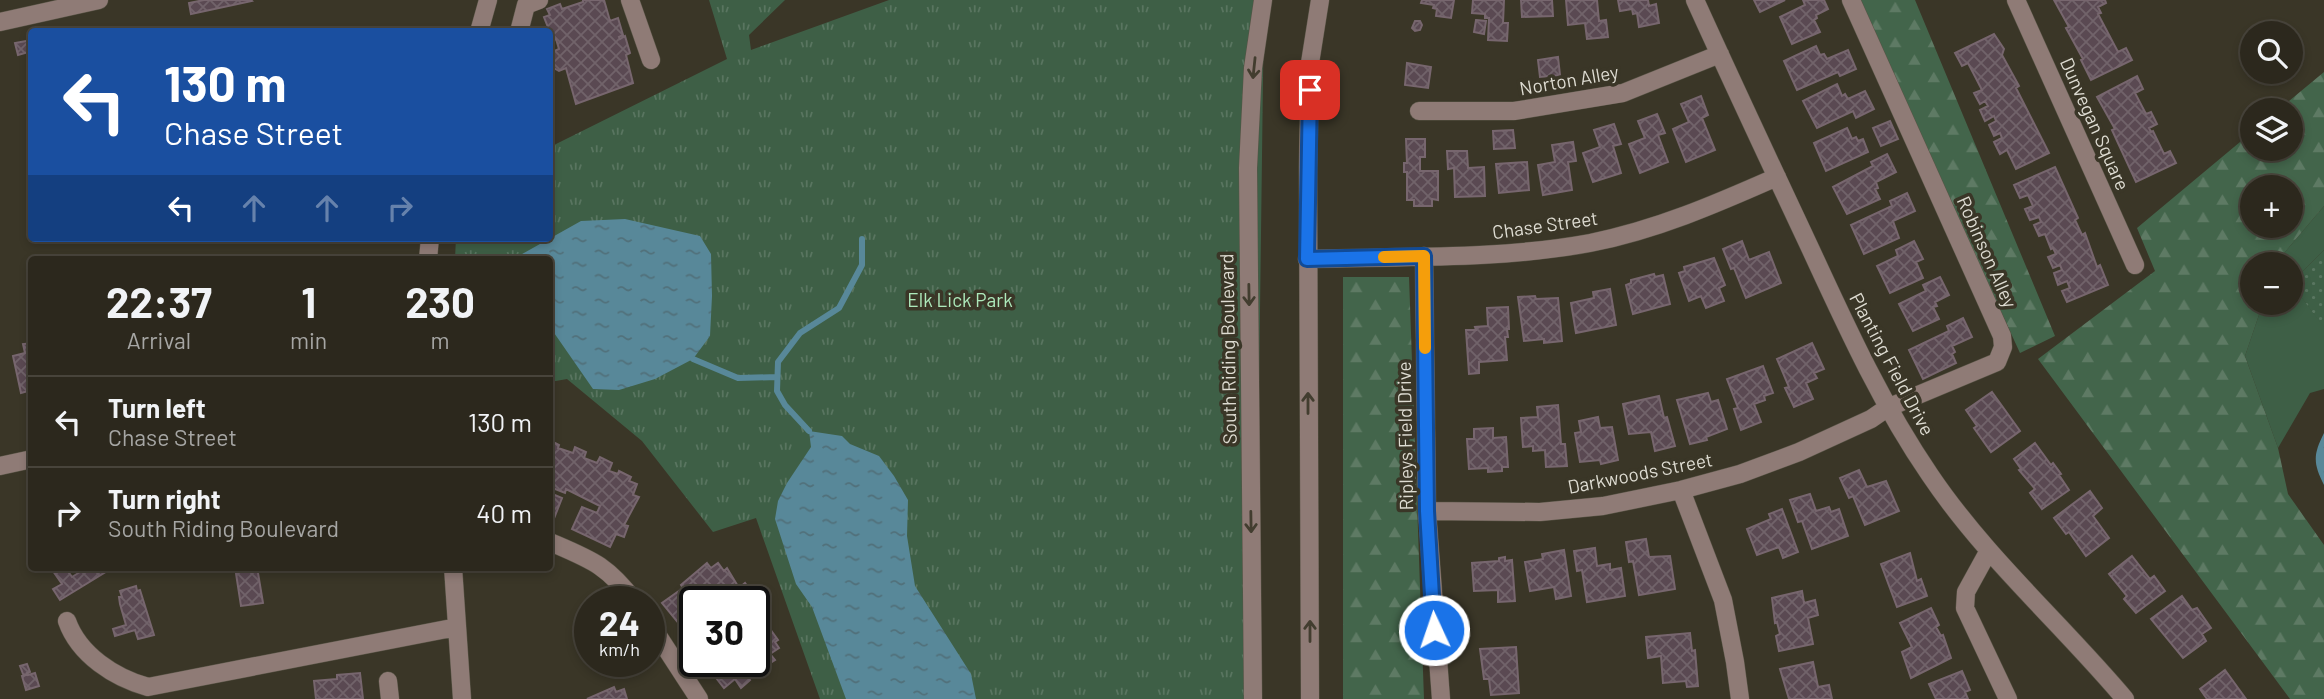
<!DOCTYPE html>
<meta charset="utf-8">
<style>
body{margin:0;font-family:Barlow,sans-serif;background:#343026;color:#f1f3f6;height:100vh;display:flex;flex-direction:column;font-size:26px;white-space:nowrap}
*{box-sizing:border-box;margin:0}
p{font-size:23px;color:#a6a6a4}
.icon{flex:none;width:38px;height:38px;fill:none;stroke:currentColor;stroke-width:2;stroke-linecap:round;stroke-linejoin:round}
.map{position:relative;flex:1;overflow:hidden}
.side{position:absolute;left:28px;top:256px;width:525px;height:315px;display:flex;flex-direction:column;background:#2c281d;border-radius:7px;box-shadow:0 4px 10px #0003,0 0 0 2px #48443b}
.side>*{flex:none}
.banner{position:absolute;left:28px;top:28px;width:525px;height:214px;border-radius:7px;box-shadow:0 4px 10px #0003,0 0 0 2px #48443b;background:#1a4fa0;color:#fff;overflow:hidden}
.fabs{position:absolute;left:2240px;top:21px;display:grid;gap:14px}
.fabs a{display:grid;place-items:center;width:63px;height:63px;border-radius:50%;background:#2c281d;box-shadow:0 4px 10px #0003,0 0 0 2px #48443b;font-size:35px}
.speed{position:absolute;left:574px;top:586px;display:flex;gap:14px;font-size:35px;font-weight:700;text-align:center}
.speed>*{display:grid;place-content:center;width:91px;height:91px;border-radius:50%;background:#2c281d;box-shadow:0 4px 10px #0003,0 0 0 2px #48443b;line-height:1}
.speed small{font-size:18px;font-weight:400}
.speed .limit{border:4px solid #111;border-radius:10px;background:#fff;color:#111}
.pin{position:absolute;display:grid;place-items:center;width:60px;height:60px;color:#fff;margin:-30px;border-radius:14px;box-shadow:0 4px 10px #0006}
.me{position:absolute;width:77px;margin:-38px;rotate:357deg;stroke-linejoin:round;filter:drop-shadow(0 0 5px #0008)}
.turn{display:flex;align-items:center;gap:24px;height:147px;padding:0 21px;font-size:32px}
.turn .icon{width:91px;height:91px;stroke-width:2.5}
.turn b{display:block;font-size:49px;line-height:60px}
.lanes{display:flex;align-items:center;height:66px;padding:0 21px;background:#0003;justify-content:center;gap:35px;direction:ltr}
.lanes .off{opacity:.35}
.eta{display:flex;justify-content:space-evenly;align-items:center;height:119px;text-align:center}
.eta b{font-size:42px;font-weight:700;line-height:49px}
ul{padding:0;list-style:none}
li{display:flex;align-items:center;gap:21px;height:91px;padding:0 21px;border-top:2px solid #48443b}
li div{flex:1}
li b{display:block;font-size:26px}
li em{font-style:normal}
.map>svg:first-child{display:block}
.grass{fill:#3e5f46}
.forest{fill:url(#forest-firs);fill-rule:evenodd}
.park{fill:url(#park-tufts)}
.garden{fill:url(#garden-dots)}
.water{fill:url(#water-ripples)}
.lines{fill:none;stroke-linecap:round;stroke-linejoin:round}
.stream{stroke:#588899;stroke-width:6}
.building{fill:url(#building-cross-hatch);stroke:#77666e;stroke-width:2}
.minor-casing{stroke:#585446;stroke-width:19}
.minor{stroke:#8f7b76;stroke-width:18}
.oneway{stroke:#423d2f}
.route-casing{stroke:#114b97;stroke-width:18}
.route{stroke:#1a73e8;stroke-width:12}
.slow{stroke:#f59e0b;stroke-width:12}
.labels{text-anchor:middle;stroke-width:7;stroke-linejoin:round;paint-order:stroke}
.street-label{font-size:19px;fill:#dedcd2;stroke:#3a3627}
.park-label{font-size:19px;fill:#ade9bb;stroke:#3a3627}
</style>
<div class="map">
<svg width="2324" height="699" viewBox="0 0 2324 699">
<defs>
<pattern id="forest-firs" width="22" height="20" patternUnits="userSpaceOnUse" patternTransform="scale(1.75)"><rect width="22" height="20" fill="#43654b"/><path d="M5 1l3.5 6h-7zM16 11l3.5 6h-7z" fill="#5e7a64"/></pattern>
<pattern id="park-tufts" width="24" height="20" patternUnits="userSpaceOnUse" patternTransform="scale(1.75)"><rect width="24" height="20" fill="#3e5f46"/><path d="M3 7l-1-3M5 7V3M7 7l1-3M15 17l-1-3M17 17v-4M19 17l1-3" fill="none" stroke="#597560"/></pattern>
<pattern id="garden-dots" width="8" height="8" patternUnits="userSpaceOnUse" patternTransform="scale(1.75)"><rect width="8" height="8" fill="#3e5f46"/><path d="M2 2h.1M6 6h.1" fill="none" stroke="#597560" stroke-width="1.8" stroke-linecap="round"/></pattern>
<pattern id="water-ripples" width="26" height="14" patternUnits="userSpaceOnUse" patternTransform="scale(1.75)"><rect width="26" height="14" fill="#588899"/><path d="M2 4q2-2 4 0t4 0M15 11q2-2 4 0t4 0" fill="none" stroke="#51707a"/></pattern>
<pattern id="building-cross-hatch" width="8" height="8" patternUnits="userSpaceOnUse" patternTransform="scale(1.75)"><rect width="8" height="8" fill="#5a4952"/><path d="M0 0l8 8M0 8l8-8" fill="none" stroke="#71636a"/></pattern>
</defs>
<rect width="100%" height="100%" fill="#3a3627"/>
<!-- grass -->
<path class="grass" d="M2324,206v44l-33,33 33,44v62l-14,4 -32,55 -33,-92 18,-53h28v-39h-12l6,-12z"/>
<!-- forest -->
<path class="forest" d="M1858,0h57l140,336 -35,17z
M2324,72v134l-39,46 -6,12h-27v39h11l-18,53 33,92 10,46 36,51v154h-34l-252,-340 117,-88 -18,-43 115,-96v17h39v-39h-13zM2252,187h39v39h-39z
M1343,277h66l15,422h-81z"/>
<!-- park -->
<path class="park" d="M709,0h76l-36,35 2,15 138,-50h375l-9,699h-435l-64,-181 -43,14 -71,-91 -75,-62 -17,3v-123h-95l1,-21h94v-91l177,-88z"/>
<!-- garden -->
<path class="garden" d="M2324,250v78l-33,-45z"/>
<!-- water -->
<path class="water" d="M625,219l75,17 11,18 1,42 -2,40 -17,23 -38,20 -36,11 -26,-1 -43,-62v-68l-35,-1 66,-37z
M809,431l33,5 8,8 29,12 15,20 14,24 -1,36 8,50 56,88 5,25h-130l-34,-92 -16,-23 -21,-65 3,-18 9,-18 24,-36z
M2324,433v52c-11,-22 -11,-30 0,-52z"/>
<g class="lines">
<!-- stream -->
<path class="stream" d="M693,359l45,19 39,-1
M809,431l-24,-26 -8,-14 1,-29 22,-29 39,-25 23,-43v-26"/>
</g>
<!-- building -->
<path class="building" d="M204,0h47l1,1 -61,13 -2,-11z
M583,0h21l6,21 8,-3 5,17 -4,2 1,2 5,-3 5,17 -4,2 7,28 -57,21 -10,-36 -7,3 -7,-4 -2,-7 2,-8 7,-3 -3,-10 -3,1 -9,-23 6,-2 -3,-6 13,-5 2,5 21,-7z
M1422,0h32l-3,18 -15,-2 1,-7 -4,-1 1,-3 -13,-2z
M1473,0h31l-1,23h5l-1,18 -19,-1 1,-22h-4v-4l-13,-1z
M1521,0h31l1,16 -31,1z
M1566,0h31l2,21 7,-1 2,17 -21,2 -2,-16 -17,2z
M1618,0h30l1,6 7,-2 3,19 -20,4 -2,-14 -4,1 -1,-5 -12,2z
M1754,0h31l-25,12z
M1803,0h21l4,9 -12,6 1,3 -3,2 6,12 -28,12 -12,-27 25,-12z
M2054,0h51l1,3 -8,4 3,6 -3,1 20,38 8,-4 6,12 -41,20 -10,-20 2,-1 -17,-31 3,-1z
M1476,20l10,1 -2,13 -10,-2z
M1415,21h5l2,4 -2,5 -5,1 -3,-3z
M1994,34l10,15 -2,6 17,31 -3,2 33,65 -33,16 -9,-19 -7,4 -6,-12 8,-4 -2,-5 -6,3 -5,-11 7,-4 -2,-5 -9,5 -5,-11 8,-4 -3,-5 -5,3 -6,-11 8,-3 -14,-27 -6,3 -7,-13z
M32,40v11l-14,4 -3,-12z
M1816,46l4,9 4,-1 3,5 21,-9 8,19 -16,7 -2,-4 -41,18 -13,-29z
M1558,57l2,18 -20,2 -2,-17z
M1407,63l24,4 -3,21 -23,-3z
M2137,76l6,13 -8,4 11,21 5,-2 6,12 -8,4 2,4 2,-1 11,23 6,-3 6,12 -40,19 -24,-52 3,-1 -18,-32z
M1837,84l5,12 3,-2 3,5 17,-8 9,18 -18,9 -3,-7 -36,17 -14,-27z
M1701,96l7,19 -6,3 13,32 -29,12 -13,-33 16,-7 -8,-18z
M1657,114l8,19 -7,2 10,27 -28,11 -11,-29 16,-6 -7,-17z
M1890,121l8,18 -17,7 -8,-18z
M1614,124l7,20 -8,2 8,27 -28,9 -10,-29 17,-6 -6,-17z
M1847,128l5,11 4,-2 2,4 5,-2 5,13 -42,19 -12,-28z
M1513,130l2,18 -21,1 -1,-18z
M1406,139h19v18h-5v14h18v29l-6,-1v7h-18v-6h-7v-28h-3v-9h3z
M1573,142l3,19 -8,1 4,28 -29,5 -5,-30 17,-3 -3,-17z
M1447,151h20l1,17 16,-1 1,29 -30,1 -1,-29 -6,1z
M1887,154l9,18 -20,10 2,6 -3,1 5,10 -33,15 -14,-27 40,-21 -2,-4z
M1527,162l2,28 -30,3 -3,-29z
M2055,167l23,51 -3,2 7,15 3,-2 12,34 3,-2 8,20 -41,17 -5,-11 8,-3 -3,-7 -9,4 -4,-12 8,-3 -2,-5 -7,3 -5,-11 8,-3 -3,-6 -2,1 -6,-15 -6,2 -5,-11 7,-3 -2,-5 -9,3 -5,-11 8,-3 -5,-11 -8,3 -6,-13z
M1907,193l8,18 -22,10 6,17 -35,16 -13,-29 41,-19 -2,-5z
M1742,241l7,19 20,-8 12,31 -35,15 -12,-30 -3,1 -8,-20z
M1914,241l9,18 -7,3 7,16 -33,15 -13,-27 21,-10 -2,-6z
M1714,258l11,27 -6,3 5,13 -18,7 -5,-12 -12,5 -10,-28 6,-2 -1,-4z
M1654,274l1,3 8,-2 7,29 -37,10 -7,-29 5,-2v-3z
M1940,277l9,18 -14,7 2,4 -4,1 6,12 -26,12 -14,-27 27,-13 -3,-6z
M1610,289l6,36 -40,8 -5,-30 23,-5 -1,-6z
M1535,296l1,3 22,-1 4,43 -18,2v-4l-20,2 -6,-44z
M1508,307l1,22h-2l1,8h-3l2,23 -28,2v11l-10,1 -3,-44h10l-1,-3 13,-1 -1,-18z
M1963,318l9,19 -20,9 3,6 -3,2 4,9 -33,16 -14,-29 40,-19 -2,-5z
M32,343v47l-11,3 -8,-37 12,-3 -2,-9z
M1812,343l12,26 -10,4 3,5 -11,5 7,16 -19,8 -9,-19 4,-1 -12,-28z
M1763,366l10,27 -9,3 1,4 -11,4 7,18 -20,8 -7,-21 4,-1 -11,-29z
M1992,392l28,39 -29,21 -17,-24 3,-2 -11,-16z
M1708,393l3,9 7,-2 9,29 -21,8 1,3 -17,4 -13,-44z
M1659,396l5,22 3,-1 8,29 -20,5 -4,-19 -22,2 -6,-30z
M1558,405l3,39h4l2,22 -21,1 -1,-17 -12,1v-5l-10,1 -2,-29 17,-1 -1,-10z
M1598,417l2,11 12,-1 6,33 -17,4 -1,-4 -20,2 -5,-29 6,-1 -2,-11z
M1493,428v10l13,-1 2,30h-6v4l-14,1v-4l-19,1 -2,-30h7v-10z
M553,442l6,3 -1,3 15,5 2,-6 11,5 -2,6 13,5 3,-6 12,6 -3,8 9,3 1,-3 12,6 -2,4 8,3 -4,11 6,2 -15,28 4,1 -4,11 -8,-3 -6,13 -38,-18 10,-22 15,6 3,-7 -34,-17 -1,4 -15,-6v-39z
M2035,443l16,22 2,-2 8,11 -2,1 10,15 -27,19 -12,-16 5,-4 -16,-19 2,-1 -7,-10z
M1859,470l8,17 19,-6 13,30 -34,14 -12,-29 -4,2 -9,-20z
M2090,491l12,17 -9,8 16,22 -23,18 -17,-24 -3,2 -12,-16z
M550,493l12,5 -9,23 -3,-1z
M1810,494l6,17 13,-4 2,5 8,-3 9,27 -36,13 -10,-28 -4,1 -8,-22z
M1782,509l16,43 -15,6 -4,-11 -22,8 -10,-26 24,-10 -2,-5z
M1646,539l3,18 21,-1 5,33 -36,6 -6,-34 -4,1 -3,-20z
M1595,548l2,18 13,-2v6l11,-2 4,28 -38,6 -5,-32 -5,1 -3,-20z
M1564,550l7,46 -15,3 -2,-12 -24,4 -5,-29 18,-3 -1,-5z
M1910,553l7,28 4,-2 6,17 -30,11 -16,-43z
M2132,556l18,23 4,-3 11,15 -29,22 -12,-14 3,-3 -18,-22z
M1505,557v4l7,-1 3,41 -17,1v-12l-24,1 -2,-28 27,-2v-3z
M707,563l4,5 7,-5 6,8 3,-3 12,20 6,-5 8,11 -5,4 4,4h-57v30l-6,4 -27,-33 21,-15 -2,-3z
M59,567h6l7,10 16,-10 24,1 -52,32 -7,-11 9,-5 -9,-13z
M235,567h22l6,36 -22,3z
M136,586l1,5 3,-1 14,45 -16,4 -3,-9 -20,6 -2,-7 13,-4 -6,-21 -1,-7h3l-2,-6z
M1802,591l2,12 11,-3 3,15 -10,3 5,26 -34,7 -3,-15 4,-2 -3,-12 -2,1 -3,-25z
M2182,596l10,14 5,-2 14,20 -9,6 4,7 -23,17 -32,-39z
M754,605l4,5 4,-4 8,12 -5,4 13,18 -3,2 4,6 -9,6 5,6 -27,17 2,3 -9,8 -6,-9 -11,9 -18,-23v-3h48z
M1931,608l8,17 -3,2 5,9 2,-1 8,23 -40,20 -9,-26 10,-5 -12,-24z
M1690,633l2,18 3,-1 3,36 -11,1 -1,-6 -23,2 -2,-27 -13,2 -2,-21z
M1516,647l3,46 -28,2 -2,-16h-5l-4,-30z
M1813,662l5,25 11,-2 3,14h-43l-9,-30z
M27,664l3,8 -3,1 1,2 7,-2 4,13 -13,4 -4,-14 4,-1 -3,-1 -3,-8z
M2225,670l21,29h-39l-7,-10z
M1962,671l8,19 -5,2 3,7h-32l-7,-15z
M360,673l3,26h-47l-2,-18 23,-2v-4z
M614,687l2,5 8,-3 3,10h-40z"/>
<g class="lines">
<!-- minor casing -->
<g class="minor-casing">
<path id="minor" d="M630,0l21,60
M1695,0c38,84 77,167 116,250 36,78 71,155 119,225 56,83 131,148 195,224
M2016,0l119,265
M0,22l99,-22
M479,32l9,-32
M519,32l7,-27 13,-5
M1419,111h95l109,-18 97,-39
M1424,256l3,255 14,188
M428,259l2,-21
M1307,259c95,-3 190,1 283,-16 66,-13 126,-39 187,-66
M0,466l32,-7
M1681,490l42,110 12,62 5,37
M1427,511l113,1 63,-6 78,-16 59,-16 59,-22 72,-33 16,-11 110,-46 6,-15 -1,-11 -151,-336
M550,542c42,18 57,23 85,60
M1988,552l-22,40 -1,16 43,91
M453,567l9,132
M67,621c12,34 48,57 81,66l309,-60
M649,622l50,77
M388,681l2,18
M1253,699l-5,-531 5,-100 10,-68
M1310,699l-2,-531 2,-105 10,-63"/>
</g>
<!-- minor -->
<use href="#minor" class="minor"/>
</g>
<!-- one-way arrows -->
<defs><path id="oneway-shaft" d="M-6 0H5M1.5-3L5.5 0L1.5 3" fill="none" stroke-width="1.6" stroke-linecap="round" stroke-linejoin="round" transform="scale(1.75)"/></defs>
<g class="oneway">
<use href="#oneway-shaft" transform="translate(1254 68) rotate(96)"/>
<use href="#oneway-shaft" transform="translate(1249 295) rotate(89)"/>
<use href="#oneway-shaft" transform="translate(1308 403) rotate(-90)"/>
<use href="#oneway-shaft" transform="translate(1251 522) rotate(89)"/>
<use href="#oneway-shaft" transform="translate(1310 631) rotate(-90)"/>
</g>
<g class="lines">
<!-- route casing -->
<g class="route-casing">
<path id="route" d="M1310,90l-3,169 117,-3 3,255 7,119"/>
</g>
<!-- route -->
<use href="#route" class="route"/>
<!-- slow -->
<path class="slow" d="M1384,257l40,-1 1,92"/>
</g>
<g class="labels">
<!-- street labels -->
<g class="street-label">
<text transform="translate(1569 80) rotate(-10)" y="7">Norton Alley</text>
<text transform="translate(2095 124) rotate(66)" y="7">Dunvegan Square</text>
<text transform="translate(1545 225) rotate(-8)" y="7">Chase Street</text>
<text transform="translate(1987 252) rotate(66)" y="7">Robinson Alley</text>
<text transform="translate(1228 349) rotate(-91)" y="7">South Riding Boulevard</text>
<text transform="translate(1892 364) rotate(62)" y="7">Planting Field Drive</text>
<text transform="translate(1405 436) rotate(-91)" y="7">Ripleys Field Drive</text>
<text transform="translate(1640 473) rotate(-11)" y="7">Darkwoods Street</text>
</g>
<!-- park labels -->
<g class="park-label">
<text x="960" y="307">Elk Lick Park</text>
</g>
</g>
</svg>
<div class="fabs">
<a><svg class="icon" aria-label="search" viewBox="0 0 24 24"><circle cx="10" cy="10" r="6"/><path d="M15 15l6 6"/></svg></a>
<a><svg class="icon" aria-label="layers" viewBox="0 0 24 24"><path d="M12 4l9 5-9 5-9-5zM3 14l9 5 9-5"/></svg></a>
<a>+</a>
<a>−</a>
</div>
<div class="speed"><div>24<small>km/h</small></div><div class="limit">30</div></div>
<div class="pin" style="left:1310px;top:90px;background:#d93025"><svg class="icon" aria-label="arrive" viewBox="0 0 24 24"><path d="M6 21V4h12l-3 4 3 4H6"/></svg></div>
<svg class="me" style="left:1434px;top:630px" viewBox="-20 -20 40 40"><circle r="17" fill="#1a73e8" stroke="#fff" stroke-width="3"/><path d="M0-11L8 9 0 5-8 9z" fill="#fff"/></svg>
<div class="banner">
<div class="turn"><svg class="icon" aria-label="left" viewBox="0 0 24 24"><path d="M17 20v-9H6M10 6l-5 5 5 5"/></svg><div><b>130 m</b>Chase Street</div></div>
<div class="lanes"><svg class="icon" aria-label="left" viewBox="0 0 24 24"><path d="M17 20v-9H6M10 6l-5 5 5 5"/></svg><svg class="icon off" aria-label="ahead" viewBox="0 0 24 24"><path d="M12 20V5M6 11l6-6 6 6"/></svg><svg class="icon off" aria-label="ahead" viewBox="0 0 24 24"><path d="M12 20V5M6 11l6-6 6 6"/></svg><svg class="icon off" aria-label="right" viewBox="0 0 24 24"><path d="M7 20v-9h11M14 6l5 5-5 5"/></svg></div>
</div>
<section class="side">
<div class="eta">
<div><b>22:37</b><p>Arrival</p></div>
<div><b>1</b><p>min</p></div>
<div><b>230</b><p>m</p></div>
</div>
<ul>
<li><svg class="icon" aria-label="left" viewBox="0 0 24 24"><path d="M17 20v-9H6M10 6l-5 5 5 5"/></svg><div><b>Turn left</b><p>Chase Street</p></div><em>130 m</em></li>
<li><svg class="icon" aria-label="right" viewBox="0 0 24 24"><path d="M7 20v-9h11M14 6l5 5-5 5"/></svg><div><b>Turn right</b><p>South Riding Boulevard</p></div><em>40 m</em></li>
</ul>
</section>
</div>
